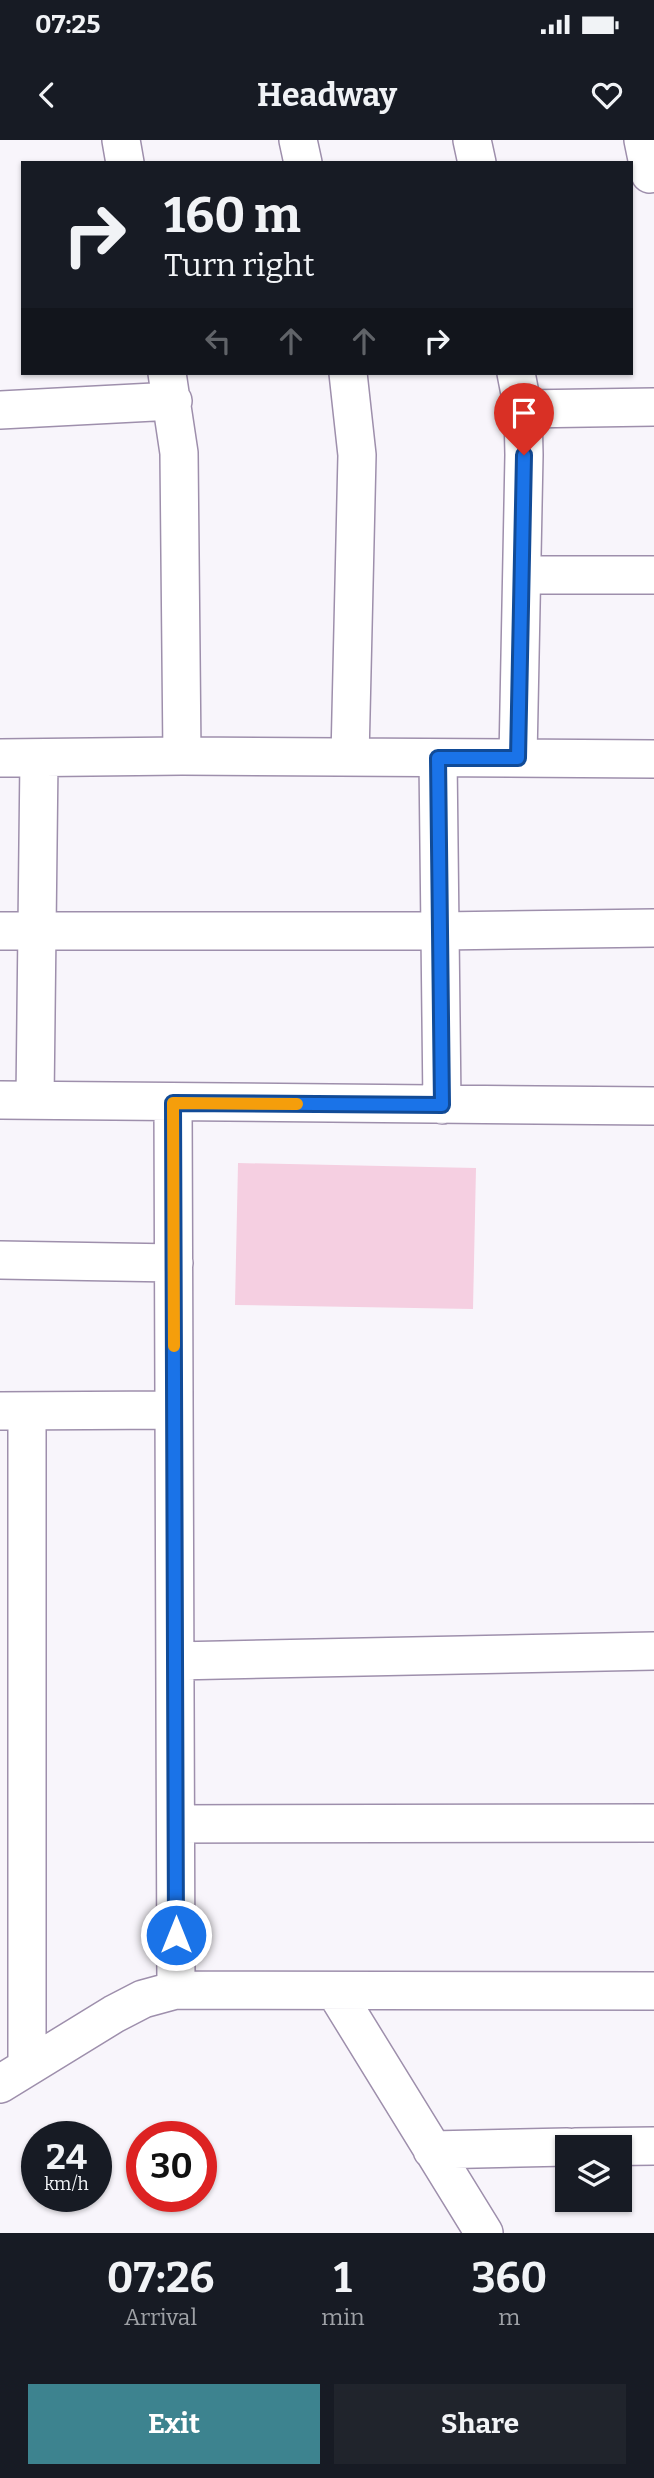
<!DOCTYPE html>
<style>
body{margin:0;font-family:Bitter,serif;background:#20242c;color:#f1f3f6;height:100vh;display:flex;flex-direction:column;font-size:26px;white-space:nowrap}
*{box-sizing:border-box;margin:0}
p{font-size:23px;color:#9ea1a6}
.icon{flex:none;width:38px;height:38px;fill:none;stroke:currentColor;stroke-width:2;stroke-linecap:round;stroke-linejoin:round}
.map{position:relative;height:2093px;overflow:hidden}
.details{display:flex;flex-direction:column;background:#171b24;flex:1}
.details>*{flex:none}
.top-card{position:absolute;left:21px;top:21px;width:612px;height:214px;border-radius:0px;box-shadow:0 2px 5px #0004;background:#171b24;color:#f1f3f6;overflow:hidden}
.fabs{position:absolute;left:555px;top:1995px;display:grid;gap:14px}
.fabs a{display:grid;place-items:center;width:77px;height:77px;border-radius:0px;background:#171b24;box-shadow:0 2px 5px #0004;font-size:35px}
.speed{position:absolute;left:21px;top:1981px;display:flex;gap:14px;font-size:35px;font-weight:700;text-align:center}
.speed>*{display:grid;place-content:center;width:91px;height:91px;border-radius:50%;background:#171b24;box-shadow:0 2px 5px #0004;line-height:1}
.speed small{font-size:18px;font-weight:400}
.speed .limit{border:10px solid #d22;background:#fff;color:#111}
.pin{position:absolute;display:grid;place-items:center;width:60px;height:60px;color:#fff;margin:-72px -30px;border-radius:50% 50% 50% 0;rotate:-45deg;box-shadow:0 0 7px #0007}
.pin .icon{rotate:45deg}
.me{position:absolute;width:77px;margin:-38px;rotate:0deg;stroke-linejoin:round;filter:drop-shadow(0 0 5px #0008)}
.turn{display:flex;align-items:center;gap:24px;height:147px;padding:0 28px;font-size:32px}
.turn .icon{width:91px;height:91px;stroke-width:2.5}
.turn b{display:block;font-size:49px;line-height:60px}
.lanes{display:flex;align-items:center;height:66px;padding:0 28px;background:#0003;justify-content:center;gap:35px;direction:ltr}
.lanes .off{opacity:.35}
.eta{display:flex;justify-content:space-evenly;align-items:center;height:119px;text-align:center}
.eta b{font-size:42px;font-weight:700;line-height:49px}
.action{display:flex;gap:14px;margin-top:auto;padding:14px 28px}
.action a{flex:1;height:80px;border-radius:0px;background:#3d838f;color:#fff;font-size:28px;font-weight:700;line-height:80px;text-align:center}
.action a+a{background:#20242c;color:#f1f3f6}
.status{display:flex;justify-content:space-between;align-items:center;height:49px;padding:0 35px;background:#171b24;direction:ltr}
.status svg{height:19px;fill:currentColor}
header{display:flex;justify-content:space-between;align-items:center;height:91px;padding:0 28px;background:#171b24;font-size:32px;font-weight:700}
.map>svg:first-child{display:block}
.green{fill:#f5cfe1}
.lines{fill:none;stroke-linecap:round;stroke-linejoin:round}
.minor-casing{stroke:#9e8fac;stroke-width:40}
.minor{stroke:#fff;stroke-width:37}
.route-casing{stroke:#114b97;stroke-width:18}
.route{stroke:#1a73e8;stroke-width:12}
.slow{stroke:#f59e0b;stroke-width:12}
</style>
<div class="status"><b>07:25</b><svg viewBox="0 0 49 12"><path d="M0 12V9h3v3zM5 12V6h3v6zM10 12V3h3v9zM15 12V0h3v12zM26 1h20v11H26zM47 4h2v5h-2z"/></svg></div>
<header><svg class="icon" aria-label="back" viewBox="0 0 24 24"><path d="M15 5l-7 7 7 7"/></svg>Headway<svg class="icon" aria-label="heart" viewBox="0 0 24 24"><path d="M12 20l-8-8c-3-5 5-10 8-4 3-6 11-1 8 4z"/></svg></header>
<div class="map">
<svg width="654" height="2093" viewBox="0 0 654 2093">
<rect width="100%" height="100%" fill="#f8f5fb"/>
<!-- green -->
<path class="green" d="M238,1023l238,5 -3,141 -238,-4z"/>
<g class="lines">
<!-- minor casing -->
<g class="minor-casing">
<path id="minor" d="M121,0l4,23
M298,0l5,23
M472,0l5,23
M643,0l7,34
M167,233l12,80 3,303
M348,233l9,82 -7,302
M516,233l7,36 1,46 -6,303
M523,269l131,-2
M0,270l173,-9
M522,435h132
M0,618l182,-2 472,3
M438,618l4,347
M0,791h440l214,-3
M0,960l654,6
M35,960l4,-341
M173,963l3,887
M0,1120l174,3
M0,1271l174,-1
M175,1521l479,-10
M176,1684l478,-1
M335,1851l149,242
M27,1927v-656
M0,1944l114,-70 29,-15 33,-9 478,1
M575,2007l79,-1
M432,2010l135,-3"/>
</g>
<!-- minor -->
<use href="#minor" class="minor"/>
</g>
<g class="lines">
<!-- route casing -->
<g class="route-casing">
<path id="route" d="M176,1795l-3,-832 269,2 -4,-347h80l6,-303"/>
</g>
<!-- route -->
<use href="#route" class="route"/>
<!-- slow -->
<path class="slow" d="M174,1206l-1,-243 124,1"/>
</g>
</svg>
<div class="fabs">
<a><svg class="icon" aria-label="layers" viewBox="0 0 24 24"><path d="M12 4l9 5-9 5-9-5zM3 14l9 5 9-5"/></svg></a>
</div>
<div class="speed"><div>24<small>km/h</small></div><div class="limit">30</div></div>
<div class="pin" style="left:524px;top:315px;background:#d93025"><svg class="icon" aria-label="arrive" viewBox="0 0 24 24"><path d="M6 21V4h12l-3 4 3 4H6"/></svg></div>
<svg class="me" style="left:176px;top:1795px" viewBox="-20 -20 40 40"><circle r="17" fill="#1a73e8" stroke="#fff" stroke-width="3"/><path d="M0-11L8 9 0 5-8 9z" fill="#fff"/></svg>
<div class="top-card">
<div class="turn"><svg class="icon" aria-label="right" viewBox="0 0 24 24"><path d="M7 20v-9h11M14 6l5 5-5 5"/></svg><div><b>160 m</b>Turn right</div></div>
<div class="lanes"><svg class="icon off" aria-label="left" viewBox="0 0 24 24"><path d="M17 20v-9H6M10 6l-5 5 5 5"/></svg><svg class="icon off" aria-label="ahead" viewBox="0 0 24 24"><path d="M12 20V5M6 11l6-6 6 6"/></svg><svg class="icon off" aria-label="ahead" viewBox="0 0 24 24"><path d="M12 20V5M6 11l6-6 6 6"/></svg><svg class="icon" aria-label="right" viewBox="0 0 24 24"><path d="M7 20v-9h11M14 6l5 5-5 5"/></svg></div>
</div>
</div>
<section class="details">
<div class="eta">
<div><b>07:26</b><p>Arrival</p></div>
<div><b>1</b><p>min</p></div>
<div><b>360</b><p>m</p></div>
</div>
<div class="action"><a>Exit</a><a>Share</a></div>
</section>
